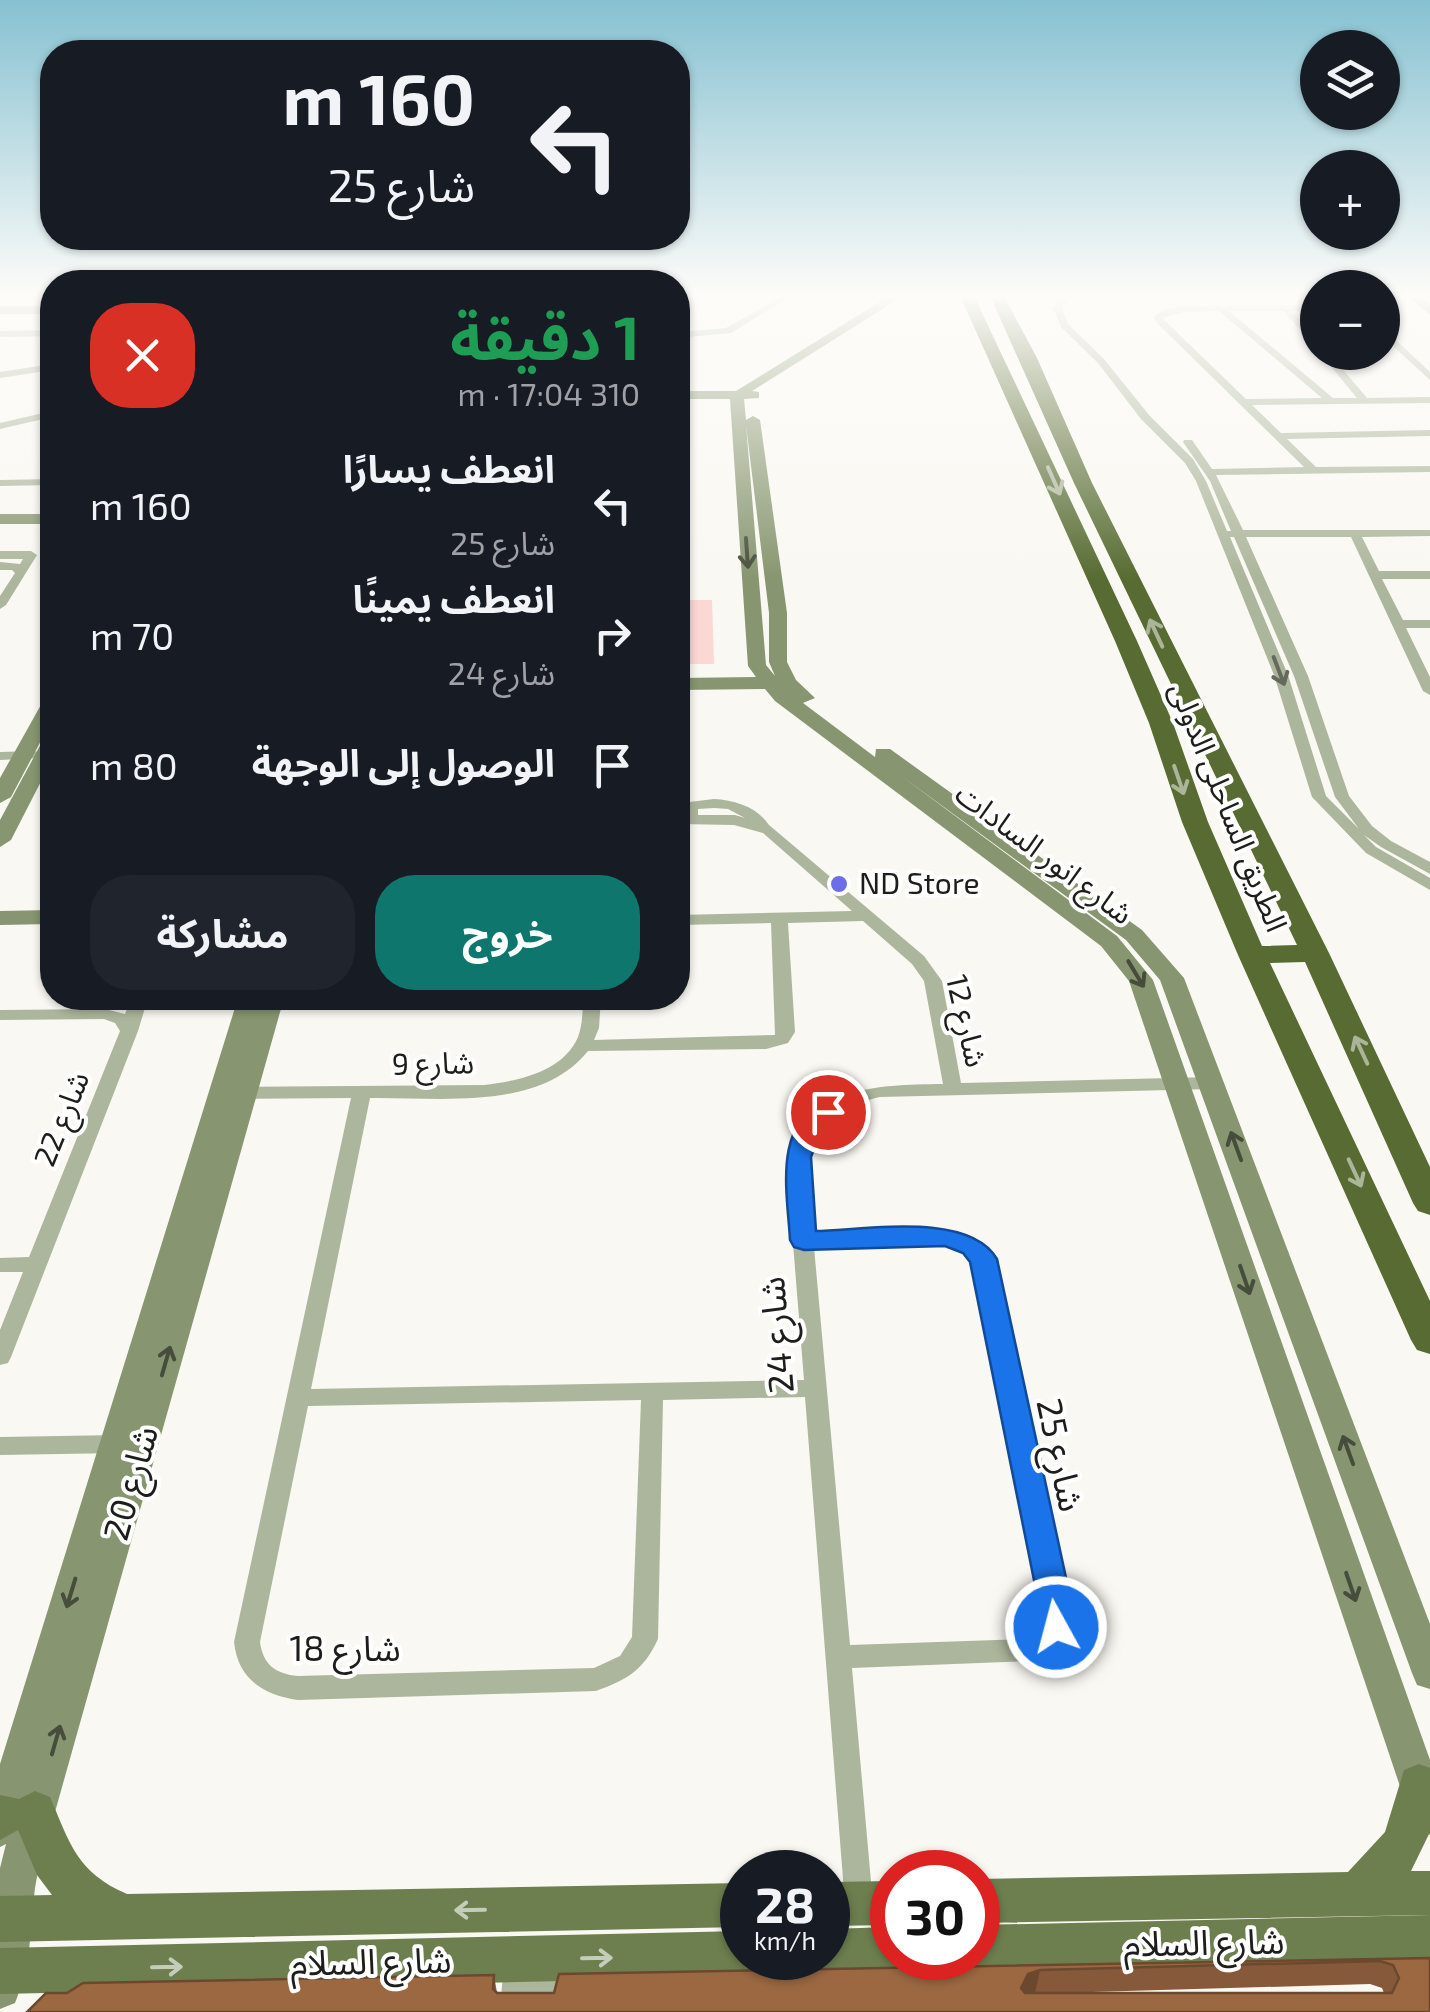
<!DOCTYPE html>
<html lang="ar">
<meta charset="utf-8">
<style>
body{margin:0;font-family:"Exo 2","Noto Sans Arabic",sans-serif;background:#20242c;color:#f1f3f6;direction:rtl;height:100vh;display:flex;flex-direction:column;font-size:38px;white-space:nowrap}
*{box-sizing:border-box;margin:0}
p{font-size:32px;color:#9ea1a6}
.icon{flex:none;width:55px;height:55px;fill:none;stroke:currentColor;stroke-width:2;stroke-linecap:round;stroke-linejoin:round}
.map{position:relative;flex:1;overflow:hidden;direction:ltr}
.side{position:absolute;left:40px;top:270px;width:650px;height:740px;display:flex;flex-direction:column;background:#171b24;border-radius:40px;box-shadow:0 2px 8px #0004;direction:rtl}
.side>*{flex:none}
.banner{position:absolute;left:40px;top:40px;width:650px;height:210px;border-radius:40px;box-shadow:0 2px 8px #0004;direction:rtl;background:#171b24;color:#f1f3f6;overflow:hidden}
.tools{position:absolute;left:1300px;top:30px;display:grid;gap:20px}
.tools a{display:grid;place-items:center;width:100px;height:100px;border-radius:50%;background:#171b24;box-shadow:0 2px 8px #0004;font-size:50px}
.speed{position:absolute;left:720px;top:1850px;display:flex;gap:20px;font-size:50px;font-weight:700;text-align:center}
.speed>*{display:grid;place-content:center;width:130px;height:130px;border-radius:50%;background:#171b24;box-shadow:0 2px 8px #0004;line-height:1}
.speed small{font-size:25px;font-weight:400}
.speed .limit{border:15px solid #d22;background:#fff;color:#111}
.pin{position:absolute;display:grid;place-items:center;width:85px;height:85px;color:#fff;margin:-42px;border:5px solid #fff;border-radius:50%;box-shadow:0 2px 10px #0007}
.me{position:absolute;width:110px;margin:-55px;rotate:353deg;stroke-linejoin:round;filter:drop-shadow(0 0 8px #0008)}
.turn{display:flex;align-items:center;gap:35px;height:210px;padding:0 50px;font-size:45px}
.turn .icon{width:130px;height:130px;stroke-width:2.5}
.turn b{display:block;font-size:70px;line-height:85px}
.round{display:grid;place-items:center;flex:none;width:105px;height:105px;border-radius:40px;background:#20242c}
.overview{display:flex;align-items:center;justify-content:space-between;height:170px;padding:0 50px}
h1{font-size:60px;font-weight:700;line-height:75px;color:#1e9e55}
.cta{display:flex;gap:20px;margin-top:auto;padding:20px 50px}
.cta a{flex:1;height:115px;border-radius:40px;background:#0f766e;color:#fff;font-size:40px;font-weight:700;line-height:115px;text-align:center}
.cta a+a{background:#20242c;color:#f1f3f6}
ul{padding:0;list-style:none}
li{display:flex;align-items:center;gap:30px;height:130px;padding:0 50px}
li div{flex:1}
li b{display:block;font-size:38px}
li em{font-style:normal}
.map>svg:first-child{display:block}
.green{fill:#fcd8d5}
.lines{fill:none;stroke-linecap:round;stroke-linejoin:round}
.street{fill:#acb69c;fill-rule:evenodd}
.secondary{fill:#879670;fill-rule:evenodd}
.primary{fill:#6d7f4f;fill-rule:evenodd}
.highway{fill:#576b32;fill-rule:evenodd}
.wall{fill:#855939;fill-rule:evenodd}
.shaded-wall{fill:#6c492e}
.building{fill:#9b6842;stroke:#6c492e;stroke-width:2.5;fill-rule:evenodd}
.oneway{stroke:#abb598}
.oneway2{stroke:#474d3d}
.oneway3{stroke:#646a5c}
.oneway4{stroke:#c5ccb9}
.route{fill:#1a73e8;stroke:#114b97;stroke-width:2.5}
.poi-dot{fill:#6e6de8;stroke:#fff;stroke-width:4}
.labels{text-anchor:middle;stroke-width:8;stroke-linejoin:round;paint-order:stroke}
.street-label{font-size:30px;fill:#1d1d1b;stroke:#fff}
.poi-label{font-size:30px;fill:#1d1d1b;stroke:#fff;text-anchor:start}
.near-street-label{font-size:35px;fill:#1d1d1b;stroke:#fff}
</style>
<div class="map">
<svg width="1430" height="2012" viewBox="0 0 1430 2012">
<rect width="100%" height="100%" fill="#faf8f2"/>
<!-- green -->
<path class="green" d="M678,600h34l2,64h-36z"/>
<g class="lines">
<!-- street -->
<path class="street" d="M779,298h10l-58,35 -53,5v-6l48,-4z
M1061,298h9l-8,10 6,16 36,35 45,56 44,44 13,22 21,50h4l-21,-50 -27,-39 1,-2h8l20,29 92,-2 -150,-147v-4l9,-6 21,-4 134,-1v6h-26l26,29v9l-35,-38h-54l104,87h24l-38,-46h9l39,46 63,-1v6l-178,2 29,28 149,-3v6l-143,3 29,28 114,-1v6l-214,3 27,55h187v6l-68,1 17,34h51v8h-48l21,41h27v8h-24l24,49v18l-7,-4 -72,-154h-105l62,139 41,120 23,30 19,15 39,21v12l-49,-27 -17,-12 12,12 54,31v12l-64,-37 -54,-56 -38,-122 -78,-194 -11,-18 -44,-44 -43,-56 -37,-36 -8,-19zM1219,311l103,87 -76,1 -84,-81 22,-6zM1230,537h4l60,139 41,121 24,32 -33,-33 -38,-121z
M1382,327l48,45v8l-48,-44z
M52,330v6l-52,1v-6z
M52,364v6l-52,8v-6z
M52,411v6l-52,12v-6z
M52,479v6l-52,1v-6z
M0,551h31l6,4 -31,50 -6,4v-13l15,-23 -3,-3h-12v-8l20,2 3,-5h-23z
M34,751l5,1v6l-39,2v-8z
M714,799c22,1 44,9 55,26l155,131 18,25 19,102 251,-6 9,6 -9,6 -332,8c-83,20 -74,66 -67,136l134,-3 33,12 13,17 78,360 -15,31 -26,11 -178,7 21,236 -4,10 -10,4 -10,-4 -4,-10 -40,-507 -142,3 -5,239c-15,32 -30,40 -62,52l-298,9c-35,-5 -60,-21 -64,-58l117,-544 -114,1 -9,-6 9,-6 247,-2c34,-4 79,-13 94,-48 5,-13 4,-27 6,-39h17l-2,30 -5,12 181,-5 -4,-112 -93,2v-10l174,-4 -89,-78 -29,-8 -56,-1v-8l5,-1 -1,-6 7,-7zM714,808l14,1 17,9 -10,-3h-37v-6zM863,921l49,43 12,17 19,103c-69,1 -141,1 -156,85l17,211 -493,9 59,-291c69,-1 169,14 218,-47l178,-2 22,-6 7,-11 -7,-109zM945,1244l21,8 7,9 72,358 -7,15 -10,5 -178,6 -36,-398zM641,1400l-9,237 -12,19 -26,12 -296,8c-22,-2 -35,-11 -38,-34l48,-236z
M131,998h17l-10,33 -127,326 -3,6 -8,2v-35l23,-58h-23v-14l29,-1 91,-226 -5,-8 -11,-4 -104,1v-10l105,-1 20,5z
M119,1435l8,3 3,6 -3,6 -8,3 -119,2v-18z
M519,1944l10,5 3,7 4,-7 10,-5 10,5 5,10 -4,53h-57l4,-53 5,-10z"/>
<!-- secondary -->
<path class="secondary" d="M886,298h14l-148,93 7,1v6l-15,1 2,21 7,-4 7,4 27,193v49l9,18 19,18 -12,5 72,54 1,-8h14l252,181 42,48 246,646v65l-13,-4 -5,-12 -252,-693 -34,-40 -226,-165 217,161 36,44 277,780v75l-14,-6 -6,-13 -281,-835 -28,-35 -326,-245 -10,-12 -87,1v-12l78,-1 -8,-11 -18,-267h-52v-8h58zM746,425l23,188v49l6,14 -9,-11z
M1410,298h13l7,6v11z
M0,306h52v8h-52z
M0,514h52v10h-52z
M52,697v23l-41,77 -11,6v-25l42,-75z
M52,736v24l-41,80 -11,7v-27l42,-78z
M52,910v14l-52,1v-14z
M238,998h46l-229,814c-7,25 -16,51 -20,76 -5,42 -3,74 -20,115l-15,6v-141l6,-24 -6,3v-83z"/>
<!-- primary -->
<path class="primary" d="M1419,1764l11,4v64l-19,39h19v44l-452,8v-44l370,-7 37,-40 19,-62z
M35,1791l15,6c20,46 26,75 77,97l615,-11v44l-742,15v-46l52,-1 -15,-20 -19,-45 -18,10v-45l19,4z
M892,1881v44l-64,1v-44z
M1430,1915v46l-452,10 -16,-7 -3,-6h19v-33z
M892,1927v31h20l-4,8c-27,12 -69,14 -96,2l-5,-10h21v-29z
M742,1931v27h22l-6,12 -16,7 -742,17v-46z"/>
<!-- highway -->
<path class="highway" d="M961,298h14l162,343 36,82 35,99 54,124 35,-1 -223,-462 -83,-185h14l32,60 55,125 237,470 101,214v48l-12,-4 -5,-8 -108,-241 -35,1 160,338v53l-13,-4 -6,-10 -173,-385 -56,-133 -33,-99 -34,-82z"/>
</g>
<!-- wall -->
<path class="wall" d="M1430,1958v54l-1363,-19 427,-18 3,18h57l5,-19zM1370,1984l12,4 2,5h-326z"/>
<!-- shaded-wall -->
<path class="shaded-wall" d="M1040,1970l-5,23 -12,4 -2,-9 7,-14z"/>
<!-- building -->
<path class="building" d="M1430,1958v54h-1403l19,-19h21l16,-10 411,-8 -1,14 4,4h57l5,-19zM1380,1961l13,4 6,13 -7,15h-367l-4,-5 7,-14 12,-4z"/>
<!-- one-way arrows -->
<defs><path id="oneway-shaft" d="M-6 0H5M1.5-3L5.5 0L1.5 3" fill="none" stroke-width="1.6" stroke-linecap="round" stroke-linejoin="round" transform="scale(2.5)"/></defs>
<g class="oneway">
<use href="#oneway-shaft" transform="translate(1054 481) rotate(66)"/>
<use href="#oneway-shaft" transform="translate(1156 633) rotate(-115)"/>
<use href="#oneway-shaft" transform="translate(1179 780) rotate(71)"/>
<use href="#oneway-shaft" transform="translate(1361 1050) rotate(-115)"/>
<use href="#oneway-shaft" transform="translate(1355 1173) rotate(65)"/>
</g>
<g class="oneway2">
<use href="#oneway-shaft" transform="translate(747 553) rotate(86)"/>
<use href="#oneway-shaft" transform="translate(1136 974) rotate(59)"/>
<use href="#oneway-shaft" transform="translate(1236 1146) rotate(-110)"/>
<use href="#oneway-shaft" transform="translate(1245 1280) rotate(71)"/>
<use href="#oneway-shaft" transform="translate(166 1361) rotate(-74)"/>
<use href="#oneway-shaft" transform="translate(1348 1450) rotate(-110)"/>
<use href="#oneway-shaft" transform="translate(1351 1587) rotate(71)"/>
<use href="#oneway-shaft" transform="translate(71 1593) rotate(107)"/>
<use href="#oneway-shaft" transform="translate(56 1740) rotate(-74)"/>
</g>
<use class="oneway3" href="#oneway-shaft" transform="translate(1279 671) rotate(69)"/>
<g class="oneway4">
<use href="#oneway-shaft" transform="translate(470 1910) rotate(179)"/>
<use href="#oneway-shaft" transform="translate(597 1958) rotate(-1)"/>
<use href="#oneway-shaft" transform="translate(167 1967) rotate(-1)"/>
</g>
<!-- sky -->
<linearGradient id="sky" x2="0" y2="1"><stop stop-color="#86c1d1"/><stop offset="0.51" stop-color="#fdfcf9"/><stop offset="1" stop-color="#fdfcf9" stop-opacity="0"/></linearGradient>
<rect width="1430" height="579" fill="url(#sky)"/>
<!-- route -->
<path class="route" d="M828,1104l12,8 -21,24 -8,21 5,74c49,-1 153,-20 181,28l76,351 -5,27 -12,5 -11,-5 -5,-10v-17l-70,-348 -7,-9 -18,-7 -141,4 -10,-3 -4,-7c-2,-42 -19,-121 38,-136z"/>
<!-- markers -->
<circle class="poi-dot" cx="839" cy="884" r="10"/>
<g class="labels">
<!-- street labels -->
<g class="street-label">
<text transform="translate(1228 807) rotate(68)" y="10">الطريق الساحلى الدولى</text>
<text transform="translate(1044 854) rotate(37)" y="10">شارع انور السادات</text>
<text transform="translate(966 1021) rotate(77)" y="10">شارع 12</text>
<text transform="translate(433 1064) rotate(-1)" y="10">شارع 9</text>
<text transform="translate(62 1119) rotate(-68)" y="10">شارع 22</text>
</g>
<!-- poi labels -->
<g class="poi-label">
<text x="859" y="894">ND Store</text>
</g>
<!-- near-street labels -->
<g class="near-street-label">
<text transform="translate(777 1335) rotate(-95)" y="12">شارع 24</text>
<text transform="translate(1060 1455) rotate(78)" y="12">شارع 25</text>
<text transform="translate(131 1483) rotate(-74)" y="12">شارع 20</text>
<text x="345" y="1661">شارع 18</text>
<text transform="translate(1204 1943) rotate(-1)" y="12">شارع السلام</text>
<text transform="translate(371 1962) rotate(-1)" y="12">شارع السلام</text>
</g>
</g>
</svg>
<div class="tools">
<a><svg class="icon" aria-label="layers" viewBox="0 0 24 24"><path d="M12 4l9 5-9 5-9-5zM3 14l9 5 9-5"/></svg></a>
<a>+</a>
<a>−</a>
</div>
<div class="speed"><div>28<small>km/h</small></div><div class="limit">30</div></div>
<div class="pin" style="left:828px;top:1112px;background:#d93025"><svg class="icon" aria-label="arrive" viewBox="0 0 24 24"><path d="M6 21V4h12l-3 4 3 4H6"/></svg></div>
<svg class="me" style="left:1056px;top:1627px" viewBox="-20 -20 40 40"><circle r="17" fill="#1a73e8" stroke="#fff" stroke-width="3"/><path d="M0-11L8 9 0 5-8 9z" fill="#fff"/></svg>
<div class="banner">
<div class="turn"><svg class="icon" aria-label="left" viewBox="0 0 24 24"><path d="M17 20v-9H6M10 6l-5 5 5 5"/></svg><div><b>160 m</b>شارع 25</div></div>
</div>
<section class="side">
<div class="overview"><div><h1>1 دقيقة</h1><p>310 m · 17:04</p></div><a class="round" style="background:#d93025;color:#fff"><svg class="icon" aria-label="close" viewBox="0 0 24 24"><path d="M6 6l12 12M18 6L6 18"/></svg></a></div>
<ul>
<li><svg class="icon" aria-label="left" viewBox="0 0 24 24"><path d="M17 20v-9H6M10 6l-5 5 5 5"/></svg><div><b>انعطف يسارًا</b><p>شارع 25</p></div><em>160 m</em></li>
<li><svg class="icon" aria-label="right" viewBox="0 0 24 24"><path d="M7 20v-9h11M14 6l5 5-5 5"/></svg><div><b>انعطف يمينًا</b><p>شارع 24</p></div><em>70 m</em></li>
<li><svg class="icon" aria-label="arrive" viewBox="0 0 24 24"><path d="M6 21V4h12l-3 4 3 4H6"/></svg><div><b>الوصول إلى الوجهة</b></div><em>80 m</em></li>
</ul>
<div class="cta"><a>خروج</a><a>مشاركة</a></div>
</section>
</div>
